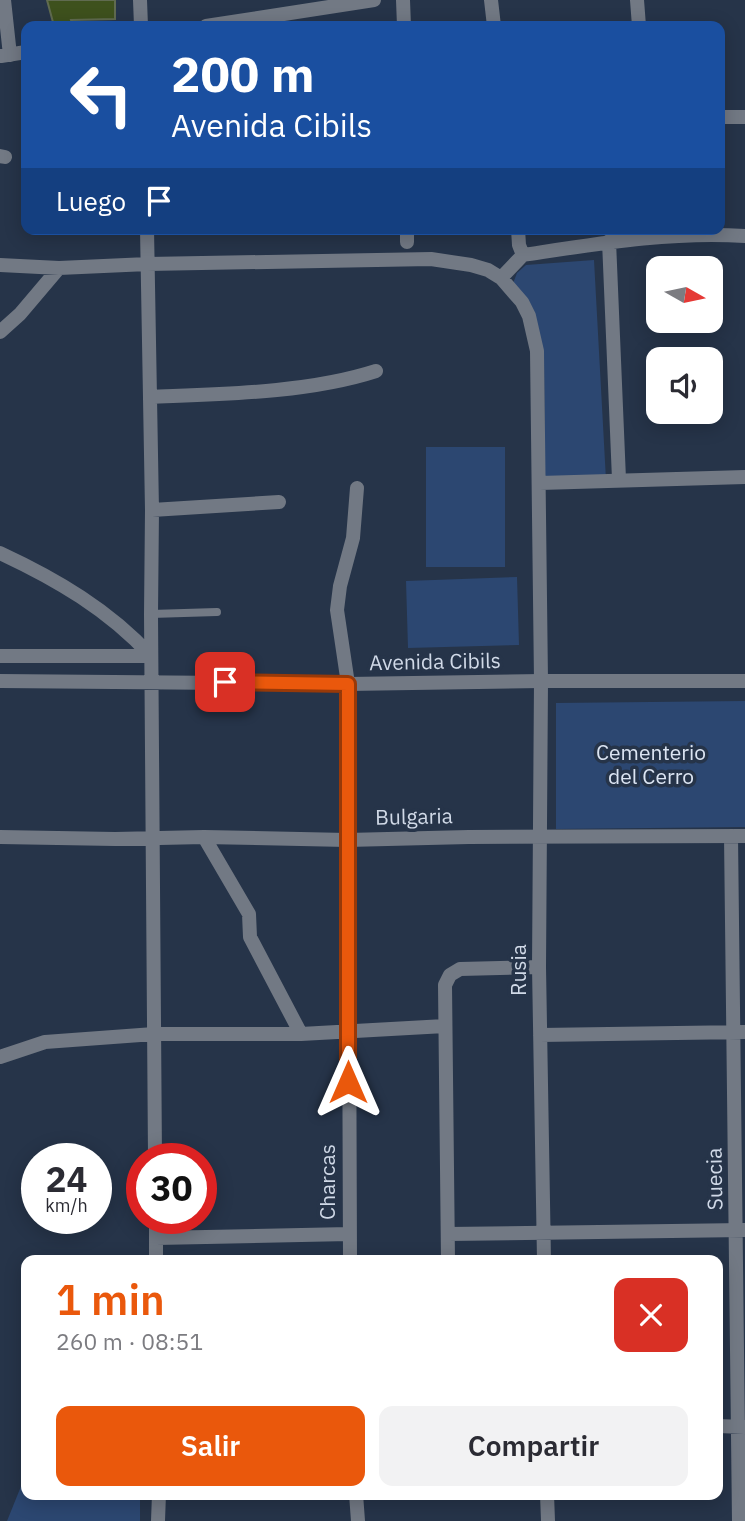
<!DOCTYPE html>
<html lang="es">
<meta charset="utf-8">
<style>
body{margin:0;font-family:"IBM Plex Sans",sans-serif;background:#f2f2f3;color:#2b2b33;height:100vh;display:flex;flex-direction:column;font-size:26px;white-space:nowrap}
*{box-sizing:border-box;margin:0}
p{font-size:23px;color:#7c7c81}
.icon{flex:none;width:38px;height:38px;fill:none;stroke:currentColor;stroke-width:2;stroke-linecap:round;stroke-linejoin:round}
.map{position:relative;flex:1;overflow:hidden}
.sheet{position:absolute;left:21px;top:1255px;width:702px;height:245px;display:flex;flex-direction:column;background:#fff;border-radius:14px;box-shadow:0 4px 18px #0003}
.sheet>*{flex:none}
.hud{position:absolute;left:21px;top:21px;width:704px;height:214px;border-radius:14px;box-shadow:0 4px 18px #0003;background:#1a4fa0;color:#fff;overflow:hidden}
.needle{width:46px;rotate:99deg}
.tools{position:absolute;left:646px;top:256px;display:grid;gap:14px}
.tools a{display:grid;place-items:center;width:77px;height:77px;border-radius:14px;background:#fff;box-shadow:0 4px 18px #0003;font-size:35px}
.speed{position:absolute;left:21px;top:1143px;display:flex;gap:14px;font-size:35px;font-weight:700;text-align:center}
.speed>*{display:grid;place-content:center;width:91px;height:91px;border-radius:50%;background:#fff;box-shadow:0 4px 18px #0003;line-height:1}
.speed small{font-size:18px;font-weight:400}
.speed .limit{border:10px solid #d22;background:#fff;color:#111}
.pin{position:absolute;display:grid;place-items:center;width:60px;height:60px;color:#fff;margin:-30px;border-radius:14px;box-shadow:0 4px 10px #0006}
.me{position:absolute;width:77px;margin:-38px;rotate:0deg;stroke-linejoin:round;filter:drop-shadow(0 0 5px #0008)}
.turn{display:flex;align-items:center;gap:24px;height:147px;padding:0 35px;font-size:32px}
.turn .icon{width:91px;height:91px;stroke-width:2.5}
.turn b{display:block;font-size:49px;line-height:60px}
.then{display:flex;align-items:center;height:66px;padding:0 35px;background:#0003;gap:14px;font-size:26px}
.round{display:grid;place-items:center;flex:none;width:74px;height:74px;border-radius:14px;background:#f2f2f3}
.summary{display:flex;align-items:center;justify-content:space-between;height:119px;padding:0 35px}
h1{font-size:42px;font-weight:600;line-height:52px;color:#ea580c}
.cta{display:flex;gap:14px;margin-top:auto;padding:14px 35px}
.cta a{flex:1;height:80px;border-radius:14px;background:#ea580c;color:#fff;font-size:28px;font-weight:600;line-height:80px;text-align:center}
.cta a+a{background:#f2f2f3;color:#2b2b33}
.map>svg:first-child{display:block}
.green{fill:#2c4771}
.building{fill:#3e511d;stroke:#606b50;stroke-width:2}
.lines{fill:none;stroke-linecap:round;stroke-linejoin:round}
.service{stroke:#727984;stroke-width:8}
.minor{stroke:#727984;stroke-width:14}
.tertiary{stroke:#727984;stroke-width:14}
.route-casing{stroke:#983908;stroke-width:18}
.route{stroke:#ea580c;stroke-width:12}
.labels{text-anchor:middle;stroke-width:7;stroke-linejoin:round;paint-order:stroke}
.street-label{font-size:21px;fill:#d0d9e7;stroke:#263449}
.park-label{font-size:21px;fill:#dce5f3;stroke:#263449}
</style>
<div class="map">
<svg width="745" height="1521" viewBox="0 0 745 1521">
<rect width="100%" height="100%" fill="#263449"/>
<!-- green -->
<path class="green" d="M594,260l12,220 -61,3 -1,-127 -32,-70 5,-13 9,-8z
M426,447h79v120h-79z
M517,577l2,68 -111,3 -2,-67z
M745,701v126l-189,2v-126z
M24,1337h2v105l-5,-6z
M26,1474v20l114,1v26h-133z"/>
<!-- building -->
<path class="building" d="M47,0h68v19l-44,1 2,6h-19z"/>
<g class="lines">
<!-- service -->
<path class="service" d="M151,614l66,-2"/>
<!-- minor -->
<path class="minor" d="M4,0l6,55
M140,0l1,26
M403,0l1,26
M491,0l3,26
M637,0l2,26
M206,26l168,-26
M1,56l25,-4
M719,117h26
M0,156l5,1
M147,229l5,281 -1,104 4,544
M407,229v13
M518,229l1,16 4,10
M609,241l10,238
M523,255c73,-11 148,-24 222,-19
M0,265l59,3 89,-4 283,-5 40,6 17,5 13,8 21,24 7,14 8,35 4,330 -2,286 5,293
M501,278l22,-23
M0,332l20,-18 39,-46
M150,397c72,-3 158,-4 226,-26
M540,483l205,-6
M152,510l127,-8
M0,553c56,26 109,57 151,103
M0,656h151
M0,681l348,3
M731,836l8,685
M0,837l115,2 89,-2 143,3 122,-3 276,-1
M204,837l45,77 1,23 51,97
M540,1035l205,-3
M0,1057l45,-15 109,-8h147l144,-8
M156,1218v42
M448,1234l296,-4
M156,1238l193,-4
M350,1260l-2,-576 -11,-74 3,-24 13,-48 4,-50
M448,1260l-3,-275 5,-10 10,-6 79,-2
M718,1426l26,1
M356,1494l2,27
M547,1494l1,27
M158,1521l1,-27"/>
<!-- tertiary -->
<path class="tertiary" d="M348,684l193,-3h204"/>
</g>
<g class="lines">
<!-- route casing -->
<g class="route-casing">
<path id="route" d="M225,682l123,2v398"/>
</g>
<!-- route -->
<use href="#route" class="route"/>
</g>
<g class="labels">
<!-- street labels -->
<g class="street-label">
<text transform="translate(435 662) rotate(-1)" y="7">Avenida Cibils</text>
<text transform="translate(414 817) rotate(-1)" y="7">Bulgaria</text>
<text transform="translate(519 970) rotate(-90)" y="7">Rusia</text>
<text transform="translate(715 1179) rotate(-91)" y="7">Suecia</text>
<text transform="translate(328 1182) rotate(-90)" y="7">Charcas</text>
</g>
<!-- park labels -->
<g class="park-label">
<text x="651" y="760">Cementerio<tspan x="651" dy="24">del Cerro</tspan></text>
</g>
</g>
</svg>
<div class="tools">
<a><svg class="needle" viewBox="-14 -14 28 28"><path d="M0-13l5 13h-10z" fill="#e53935"/><path d="M0 13l5-13h-10z" fill="#7c7c81"/></svg></a>
<a><svg class="icon" aria-label="sound" viewBox="0 0 24 24"><path d="M4 9h4l5-4v14l-5-4H4zM17 9q2 3 0 6"/></svg></a>
</div>
<div class="speed"><div>24<small>km/h</small></div><div class="limit">30</div></div>
<div class="pin" style="left:225px;top:682px;background:#d93025"><svg class="icon" aria-label="arrive" viewBox="0 0 24 24"><path d="M6 21V4h12l-3 4 3 4H6"/></svg></div>
<svg class="me" style="left:348px;top:1082px" viewBox="-20 -20 40 40"><path d="M0-17L14 15 0 8-14 15z" fill="#ea580c" stroke="#fff" stroke-width="4"/></svg>
<div class="hud">
<div class="turn"><svg class="icon" aria-label="left" viewBox="0 0 24 24"><path d="M17 20v-9H6M10 6l-5 5 5 5"/></svg><div><b>200 m</b>Avenida Cibils</div></div>
<div class="then">Luego<svg class="icon" aria-label="arrive" viewBox="0 0 24 24"><path d="M6 21V4h12l-3 4 3 4H6"/></svg></div>
</div>
<section class="sheet">
<div class="summary"><div><h1>1 min</h1><p>260 m · 08:51</p></div><a class="round" style="background:#d93025;color:#fff"><svg class="icon" aria-label="close" viewBox="0 0 24 24"><path d="M6 6l12 12M18 6L6 18"/></svg></a></div>
<div class="cta"><a>Salir</a><a>Compartir</a></div>
</section>
</div>
